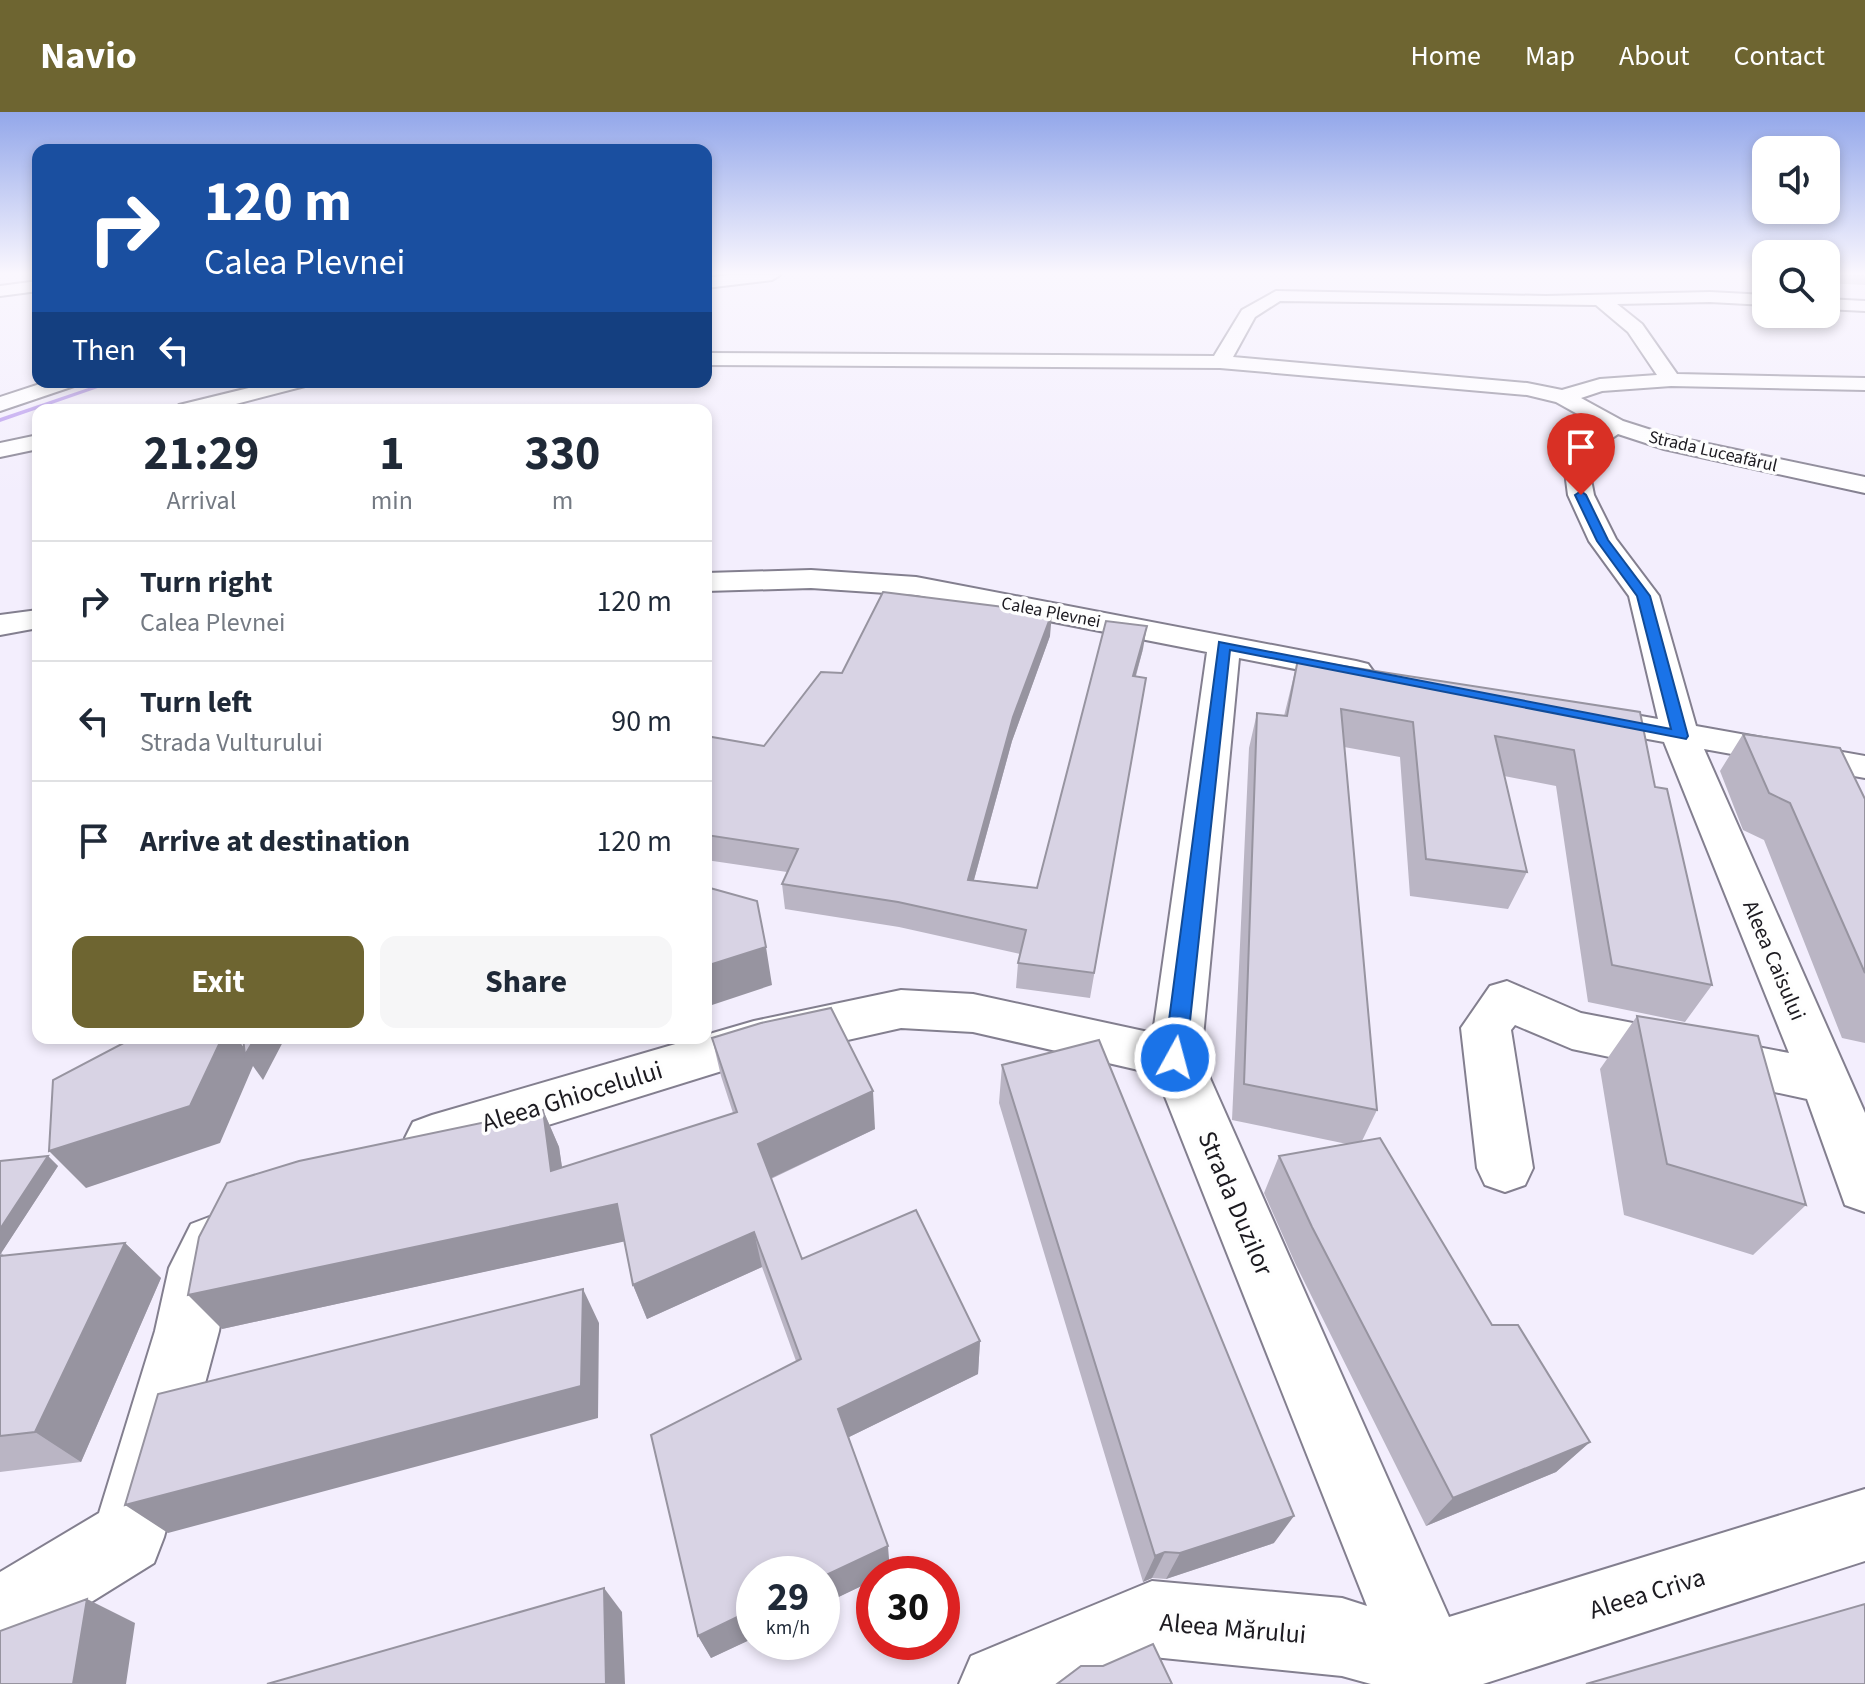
<!DOCTYPE html>
<meta charset="utf-8">
<style>
body{margin:0;font-family:"Source Sans 3",sans-serif;background:#f6f6f7;color:#1f2937;height:100vh;display:flex;flex-direction:column;font-size:30px;white-space:nowrap}
*{box-sizing:border-box;margin:0}
p{font-size:26px;color:#747a83}
.icon{flex:none;width:44px;height:44px;fill:none;stroke:currentColor;stroke-width:2;stroke-linecap:round;stroke-linejoin:round}
.map{position:relative;flex:1;overflow:hidden}
.details{position:absolute;left:32px;top:292px;width:680px;height:640px;display:flex;flex-direction:column;background:#fff;border-radius:16px;box-shadow:0 4px 12px #0003}
.details>*{flex:none}
.guide{position:absolute;left:32px;top:32px;width:680px;height:244px;border-radius:16px;box-shadow:0 4px 12px #0003;background:#1a4fa0;color:#fff;overflow:hidden}
.controls{position:absolute;left:1752px;top:24px;display:grid;gap:16px}
.controls a{display:grid;place-items:center;width:88px;height:88px;border-radius:16px;background:#fff;box-shadow:0 4px 12px #0003;font-size:40px}
.speed{position:absolute;left:736px;top:1444px;display:flex;gap:16px;font-size:40px;font-weight:700;text-align:center}
.speed>*{display:grid;place-content:center;width:104px;height:104px;border-radius:50%;background:#fff;box-shadow:0 4px 12px #0003;line-height:1}
.speed small{font-size:20px;font-weight:400}
.speed .limit{border:12px solid #d22;background:#fff;color:#111}
.pin{position:absolute;display:grid;place-items:center;width:68px;height:68px;color:#fff;margin:-82px -34px;border-radius:50% 50% 50% 0;rotate:-45deg;box-shadow:0 0 8px #0007}
.pin .icon{rotate:45deg}
.me{position:absolute;width:88px;margin:-44px;rotate:7deg;stroke-linejoin:round;filter:drop-shadow(0 0 6px #0008)}
.turn{display:flex;align-items:center;gap:28px;height:168px;padding:0 40px;font-size:36px}
.turn .icon{width:104px;height:104px;stroke-width:2.5}
.turn b{display:block;font-size:56px;line-height:68px}
.then{display:flex;align-items:center;height:76px;padding:0 40px;background:#0003;gap:16px;font-size:30px}
.eta{display:flex;justify-content:space-evenly;align-items:center;height:136px;text-align:center}
.eta b{font-size:48px;font-weight:700;line-height:56px}
.primary-button{display:flex;gap:16px;margin-top:auto;padding:16px 40px}
.primary-button a{flex:1;height:92px;border-radius:16px;background:#6e6531;color:#fff;font-size:32px;font-weight:700;line-height:92px;text-align:center}
.primary-button a+a{background:#f6f6f7;color:#1f2937}
ul{padding:0;list-style:none}
li{display:flex;align-items:center;gap:24px;height:120px;padding:0 40px;border-top:2px solid #e0e1e3}
li div{flex:1}
li b{display:block;font-size:30px}
li em{font-style:normal}
header{display:flex;align-items:center;gap:48px;box-sizing:border-box;height:112px;padding:0 40px;background:#6e6531;color:#fff}
header strong{font-size:38px}
nav{display:flex;gap:44px;margin-inline-start:auto;font-size:28px}
.map>svg:first-child{display:block}
.lines{fill:none;stroke-linecap:round;stroke-linejoin:round}
.stream{fill:#b393ec;fill-rule:evenodd}
.minor-casing{stroke:#837f8f;stroke-width:4}
.major-casing{stroke:#837f8f;stroke-width:4}
.minor{fill:#fff;fill-rule:evenodd}
.major{fill:#fff;fill-rule:evenodd}
.wall{fill:#bab5c4}
.shaded-wall{fill:#9794a0}
.building{fill:#d8d3e4;stroke:#9794a0;stroke-width:2}
.route{fill:#1a73e8;stroke:#114b97;stroke-width:2}
.labels{text-anchor:middle;stroke-width:7;stroke-linejoin:round;paint-order:stroke}
.far-street-label{font-size:18px;fill:#1c1a20;stroke:#fefefe}
.street-label{font-size:22px;fill:#1c1a20;stroke:#fefefe}
.near-street-label{font-size:26px;fill:#1c1a20;stroke:#fefefe}
</style>
<header>
<strong>Navio</strong>
<nav><a>Home</a><a>Map</a><a>About</a><a>Contact</a></nav>
</header>
<div class="map">
<svg width="1865" height="1572" viewBox="0 0 1865 1572">
<rect width="100%" height="100%" fill="#f3eefd"/>
<g class="lines">
<!-- stream -->
<path class="stream" d="M106,270h9l-115,40v-4z"/>
<!-- minor casing -->
<g class="minor-casing">
<path id="minor" d="M728,163h52l-8,5 -66,8v-10z
M1276,179l270,5 164,-4 56,3v10l-56,-3 -93,2 25,20 35,50 188,4v12l-194,-4 -69,5 -21,7 42,23 47,15 195,41v16l-201,-44 -46,-15 -26,18 -4,12 6,31 22,44 43,57 37,130 169,30v22l-161,-29 161,364v99l-20,-7 -38,-106 -235,-50 -57,-24 -4,5 22,138 -8,17 -20,7 -20,-7 -8,-17 -16,-140 29,-42 17,-5 74,32 208,40 -125,-311 -93,-17 -5,-8 5,-8 13,-3 74,13 -29,-123 -40,-55 -21,-46 -4,-31 5,-15 30,-23 -43,-24 -29,-7 -307,-27 -514,-3v-12l508,3 28,-46zM1280,189l316,4 32,27 29,43 -57,4 -38,11 -35,-7 -294,-26 22,-40z
M1826,187l39,2v10l-39,-2z
M46,270h31l-3,4 -74,25v-14z
M273,270h35l-3,4 -92,24h-37l3,-5z
M38,323v14l-38,8v-14z
M811,458l105,7 440,84 12,3 5,7 -5,7 -12,3 -117,-23 -38,400 248,559 416,-128v72l-382,123h-112l-29,-8 -189,-19 -61,27h-133l12,-28 181,-75 190,17 25,8 -211,-532 -183,-42 -72,-4 -147,33 -322,100 -19,-7 -8,-16 8,-16 19,-7 264,-77h10v-3l48,-14 147,-31 72,4 180,39 54,-381 -291,-57 -105,-7 -105,3v-18z
M38,498v18l-38,7v-20z
M212,1104l21,8 9,19 -13,28 -10,60 -55,206 -10,26 -127,79 -27,11v-81l99,-59 56,-182 14,-63 22,-44z"/>
</g>
<!-- major casing -->
<g class="major-casing">
<path id="major" d="M38,169v10l-38,5v-10z"/>
</g>
<!-- minor -->
<use href="#minor" class="minor"/>
<!-- major -->
<use href="#major" class="major"/>
</g>
<!-- wall -->
<path class="wall" d="M1826,163h39v10l-39,-2z
M1050,524l-38,105 -38,139 63,8 106,-239 -7,27 10,2 -56,320 -74,-10 2,-25 2,-9 -121,-27 -114,-18 -3,-25 5,-12 -81,-12v-124l58,10 78,-73z
M1298,547l342,53 15,75 57,198 -27,37 -97,-20 -32,-216 -52,-10 23,96 -19,37 -98,-13 -10,-139 -56,-10 33,363 -15,31 130,184 98,117 -34,30 -130,54 -131,-263 -31,-70 15,-37 68,-12 -115,-24 17,-372 8,-35 27,3z
M1743,622l122,65v244l-23,-5 -78,-198 -21,-10 -23,-59z
M1637,904l169,189 -53,50 -129,-40 -24,-146z
M712,926l163,91 -104,50 31,80 178,82 -2,33 -129,63 41,135 -16,2v6l-163,78 -13,-22 98,-275 -34,-94 -115,52 -14,-34 -9,-44 -402,88 321,-219 16,37 3,21 171,-55 -12,-37z
M1002,953l272,478 -108,36 -14,-1 -9,4 -144,-479z
M48,1044l10,10 -57,87 4,3 120,-13 36,35 -80,184 -81,10v-311z"/>
<!-- shaded-wall -->
<path class="shaded-wall" d="M1052,501l-2,23 -38,105 -45,164 1,-25 45,-163z
M1147,514l-4,23 -14,50 4,-23z
M766,835l6,38 -66,22v-41z
M222,926h15l10,14 8,-14h30l-22,42 -10,-14 -33,77 -134,45 -37,-37z
M873,979l2,38 -110,52 -7,-37z
M543,998l16,37 9,60 -17,-36z
M48,1044l10,10 -58,89v-26z
M617,1092l14,36 -409,89 -34,-34z
M754,1120l8,35 -115,52 -14,-34z
M125,1131l36,35 -80,184 -46,-30z
M583,1177l16,34 -1,95 -430,115 -43,-28z
M980,1229l-2,33 -135,66 -5,-31z
M1590,1330l-34,30 -130,54 27,-28z
M1294,1404l-20,27 -108,36 14,-26z
M888,1434l2,26 -3,2h-13v6l-52,25v-28z
M1165,1440l-13,26 -9,4 12,-26z
M604,1476l18,24 3,72h-19z
M87,1487l48,24 -9,61h-53z
M754,1497v29l-43,20 -13,-22z"/>
<!-- building -->
<path class="building" d="M883,480l169,21 -39,104 -45,163 69,8 69,-267 41,5 -14,50 13,2 -52,295 -76,-10 8,-33 -128,-28 -116,-18 16,-35 -92,-14v-99l58,10 57,-74 21,1z
M1298,547l342,53 15,75 12,2 45,196 -100,-20 -38,-215 -79,-14 32,136 -101,-13 -13,-137 -72,-13 36,401 -133,-26 13,-371 30,3z
M1743,622l97,14 25,51v174l-75,-170 -21,-10z
M710,776l47,13 9,46 -60,19v-77z
M831,896l42,83 -115,53 44,115 114,-49 64,131 -142,68 50,137 -66,31v-3h-68v35l-56,27 -47,-201 150,-76 -47,-127 -121,53 -16,-81 -429,91 11,-58 28,-54 72,-22 244,-51 8,61 186,-59 -25,-74 49,-15z
M1637,904l121,20 48,169 -139,-41z
M133,926h89l-32,68 -141,45 4,-71z
M243,926h12l-10,17z
M1099,928l195,476 -114,37 -15,-1 -10,4 -153,-491z
M1380,1026l112,187h26l72,117 -137,56 -141,-271 -33,-71z
M48,1044l-48,73v-68z
M125,1131l-90,189 -35,4v-180z
M583,1177l-2,97 -456,119 33,-111z
M604,1476l2,96h-339z
M87,1487l-14,85h-73v-53z
M1865,1492v80h-279z
M1153,1532l19,40h-115l24,-18h22z"/>
<!-- sky -->
<linearGradient id="sky" x2="0" y2="1"><stop stop-color="#93a7ea"/><stop offset="0.42" stop-color="#faf7fe"/><stop offset="1" stop-color="#faf7fe" stop-opacity="0"/></linearGradient>
<rect width="1865" height="384" fill="url(#sky)"/>
<!-- route -->
<path class="route" d="M1581,379l5,4 22,45 42,56 38,140 -2,3 -456,-89 -44,408 -4,6 -7,2 -7,-2 -4,-6 55,-416 452,87 -34,-133 -40,-55 -22,-46z"/>
<g class="labels">
<!-- far-street labels -->
<g class="far-street-label">
<text transform="translate(1713 339) rotate(13)" y="6">Strada Luceafărul</text>
<text transform="translate(1051 500) rotate(11)" y="6">Calea Plevnei</text>
</g>
<!-- street labels -->
<g class="street-label">
<text transform="translate(1775 848) rotate(67)" y="8">Aleea Caisului</text>
</g>
<!-- near-street labels -->
<g class="near-street-label">
<text transform="translate(572 984) rotate(-17)" y="9">Aleea Ghiocelului</text>
<text transform="translate(1236 1091) rotate(67)" y="9">Strada Duzilor</text>
<text transform="translate(1647 1481) rotate(-17)" y="9">Aleea Criva</text>
<text transform="translate(1233 1516) rotate(5)" y="9">Aleea Mărului</text>
</g>
</g>
</svg>
<div class="controls">
<a><svg class="icon" aria-label="sound" viewBox="0 0 24 24"><path d="M4 9h4l5-4v14l-5-4H4zM17 9q2 3 0 6"/></svg></a>
<a><svg class="icon" aria-label="search" viewBox="0 0 24 24"><circle cx="10" cy="10" r="6"/><path d="M15 15l6 6"/></svg></a>
</div>
<div class="speed"><div>29<small>km/h</small></div><div class="limit">30</div></div>
<div class="pin" style="left:1581px;top:383px;background:#d93025"><svg class="icon" aria-label="arrive" viewBox="0 0 24 24"><path d="M6 21V4h12l-3 4 3 4H6"/></svg></div>
<svg class="me" style="left:1175px;top:946px" viewBox="-20 -20 40 40"><circle r="17" fill="#1a73e8" stroke="#fff" stroke-width="3"/><path d="M0-11L8 9 0 5-8 9z" fill="#fff"/></svg>
<div class="guide">
<div class="turn"><svg class="icon" aria-label="right" viewBox="0 0 24 24"><path d="M7 20v-9h11M14 6l5 5-5 5"/></svg><div><b>120 m</b>Calea Plevnei</div></div>
<div class="then">Then<svg class="icon" aria-label="left" viewBox="0 0 24 24"><path d="M17 20v-9H6M10 6l-5 5 5 5"/></svg></div>
</div>
<section class="details">
<div class="eta">
<div><b>21:29</b><p>Arrival</p></div>
<div><b>1</b><p>min</p></div>
<div><b>330</b><p>m</p></div>
</div>
<ul>
<li><svg class="icon" aria-label="right" viewBox="0 0 24 24"><path d="M7 20v-9h11M14 6l5 5-5 5"/></svg><div><b>Turn right</b><p>Calea Plevnei</p></div><em>120 m</em></li>
<li><svg class="icon" aria-label="left" viewBox="0 0 24 24"><path d="M17 20v-9H6M10 6l-5 5 5 5"/></svg><div><b>Turn left</b><p>Strada Vulturului</p></div><em>90 m</em></li>
<li><svg class="icon" aria-label="arrive" viewBox="0 0 24 24"><path d="M6 21V4h12l-3 4 3 4H6"/></svg><div><b>Arrive at destination</b></div><em>120 m</em></li>
</ul>
<div class="primary-button"><a>Exit</a><a>Share</a></div>
</section>
</div>
